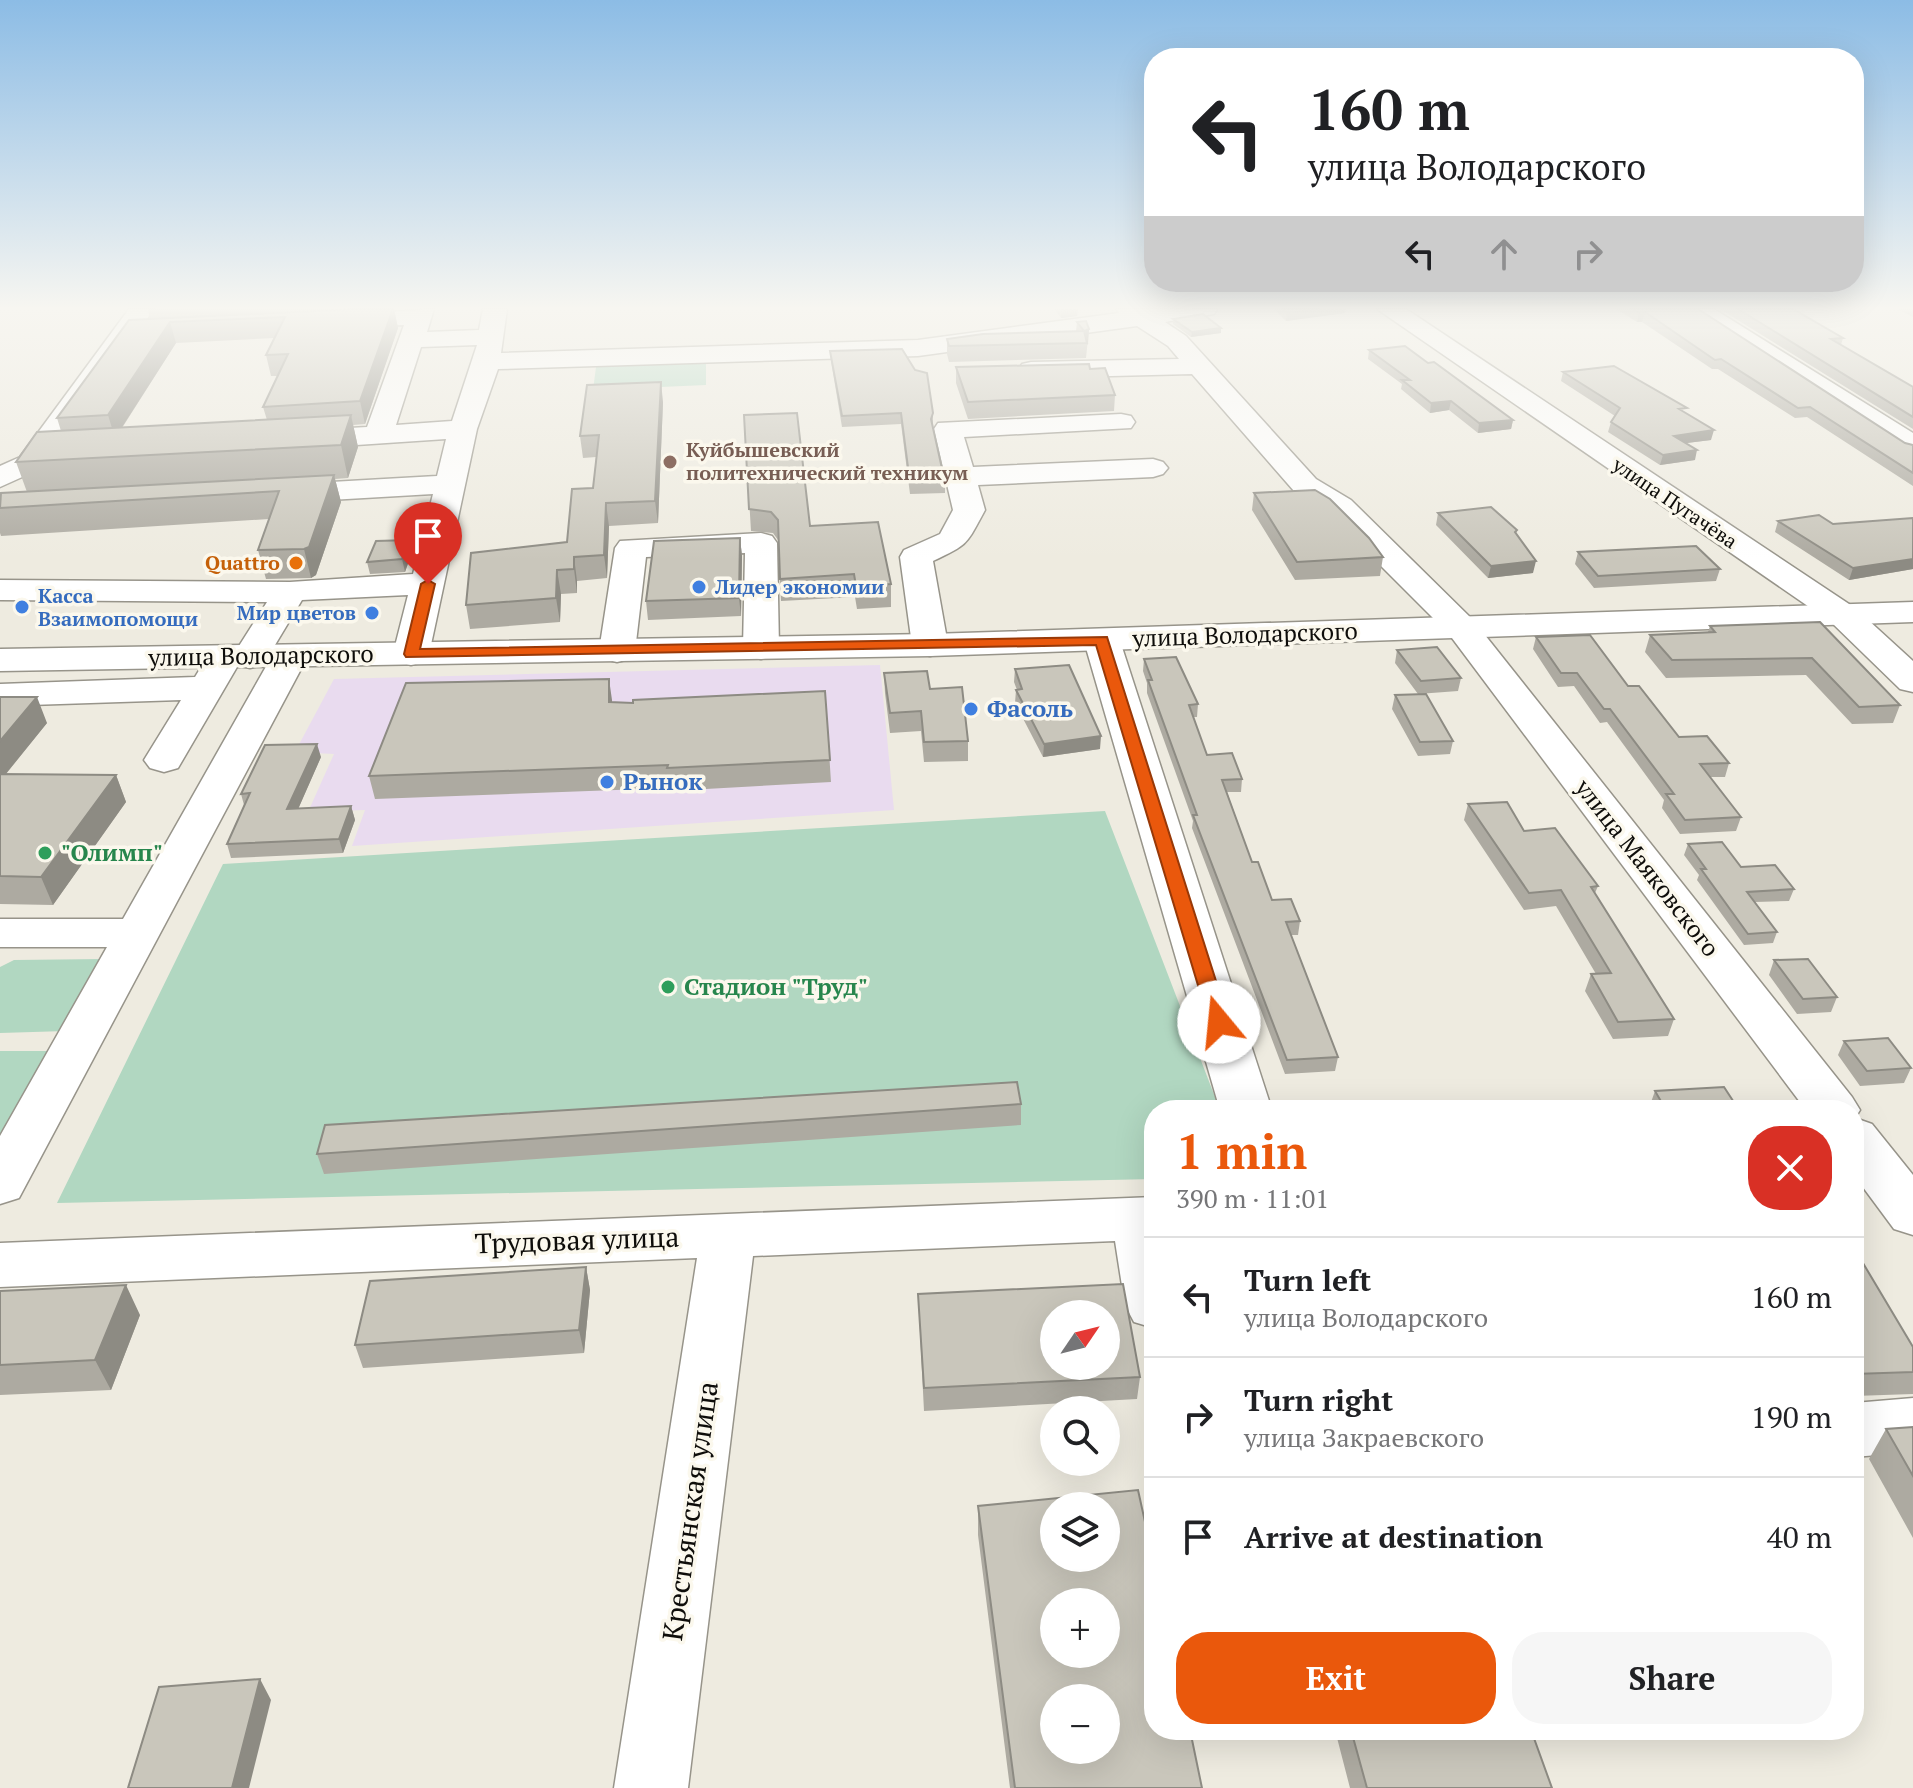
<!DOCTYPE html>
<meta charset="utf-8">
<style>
body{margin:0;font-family:"PT Serif",serif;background:#f6f6f6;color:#202124;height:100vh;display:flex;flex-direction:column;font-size:30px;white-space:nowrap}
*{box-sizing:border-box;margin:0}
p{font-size:26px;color:#757577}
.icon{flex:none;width:44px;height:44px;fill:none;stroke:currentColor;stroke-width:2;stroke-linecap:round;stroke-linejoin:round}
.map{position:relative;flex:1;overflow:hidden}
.side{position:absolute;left:1144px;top:1100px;width:720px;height:640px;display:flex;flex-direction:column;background:#fff;border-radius:32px;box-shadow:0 8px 32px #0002}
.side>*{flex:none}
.top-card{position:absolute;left:1144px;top:48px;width:720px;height:244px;border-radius:32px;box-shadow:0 8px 32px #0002;background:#fff;color:#202124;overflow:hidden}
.needle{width:52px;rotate:55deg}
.buttons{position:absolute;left:1040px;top:1300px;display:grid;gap:16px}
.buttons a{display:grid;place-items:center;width:80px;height:80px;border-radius:50%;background:#fff;box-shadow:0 8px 32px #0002;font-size:40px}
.pin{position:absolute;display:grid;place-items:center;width:68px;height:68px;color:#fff;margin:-82px -34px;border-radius:50% 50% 50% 0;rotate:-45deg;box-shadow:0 0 8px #0007}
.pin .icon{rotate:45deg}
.me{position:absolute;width:88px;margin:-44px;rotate:343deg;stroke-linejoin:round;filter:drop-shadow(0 0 6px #0008)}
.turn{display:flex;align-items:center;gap:28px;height:168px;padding:0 32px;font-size:36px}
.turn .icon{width:104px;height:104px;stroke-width:2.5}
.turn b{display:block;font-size:56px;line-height:68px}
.lanes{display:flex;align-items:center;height:76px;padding:0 32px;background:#0003;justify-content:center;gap:40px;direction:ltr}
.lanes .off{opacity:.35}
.round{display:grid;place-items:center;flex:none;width:84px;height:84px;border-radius:32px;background:#f6f6f6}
.head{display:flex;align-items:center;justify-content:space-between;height:136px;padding:0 32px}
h1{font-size:48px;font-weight:800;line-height:60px;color:#ea580c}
.primary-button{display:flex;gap:16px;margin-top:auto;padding:16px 32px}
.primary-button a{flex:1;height:92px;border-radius:32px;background:#ea580c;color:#fff;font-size:32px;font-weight:800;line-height:92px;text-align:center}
.primary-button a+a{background:#f6f6f6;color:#202124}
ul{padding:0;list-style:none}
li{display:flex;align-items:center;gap:24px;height:120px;padding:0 32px;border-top:2px solid #e0e0e0}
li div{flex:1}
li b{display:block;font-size:30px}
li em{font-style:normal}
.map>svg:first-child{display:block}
.commercial{fill:#e9dbef}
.green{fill:#b1d7c1}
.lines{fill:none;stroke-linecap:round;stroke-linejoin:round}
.minor-casing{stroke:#97948a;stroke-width:3}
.major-casing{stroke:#97948a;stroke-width:3}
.minor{fill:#fff;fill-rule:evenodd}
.major{fill:#fff;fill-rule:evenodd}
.wall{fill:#adaaa1;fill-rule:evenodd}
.shaded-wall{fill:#8d8b83}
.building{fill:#c9c6bb;stroke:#8d8b83;stroke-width:2;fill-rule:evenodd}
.route{fill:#ea580c;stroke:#983908;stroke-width:2}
.education-dot{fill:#8d6e63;stroke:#fbf8ed;stroke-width:3}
.food-dot{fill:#e8710a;stroke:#fbf8ed;stroke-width:3}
.shop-dot{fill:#3f7fe0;stroke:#fbf8ed;stroke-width:3}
.leisure-dot{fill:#2e9e5b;stroke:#fbf8ed;stroke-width:3}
.labels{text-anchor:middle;stroke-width:7;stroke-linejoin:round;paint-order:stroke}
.far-education-label{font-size:20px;font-weight:bold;fill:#785e54;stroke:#fbf8ed;text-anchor:start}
.far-street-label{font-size:20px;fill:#0e0d0a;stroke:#fbf8ed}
.far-food-label{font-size:20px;font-weight:bold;fill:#c56008;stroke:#fbf8ed;text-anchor:end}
.far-shop-label{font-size:20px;font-weight:bold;fill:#366cbe;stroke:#fbf8ed;text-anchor:start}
.street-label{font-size:24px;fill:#0e0d0a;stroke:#fbf8ed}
.shop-label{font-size:24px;font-weight:bold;fill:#366cbe;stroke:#fbf8ed;text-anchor:start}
.leisure-label{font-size:24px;font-weight:bold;fill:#27864d;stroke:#fbf8ed;text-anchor:start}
.near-street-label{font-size:28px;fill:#0e0d0a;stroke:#fbf8ed}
</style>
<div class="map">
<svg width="1913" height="1788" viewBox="0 0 1913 1788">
<rect width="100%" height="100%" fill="#eeebe0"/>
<!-- commercial -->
<path class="commercial" d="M880,665l14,145 -542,36 13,-36 -57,2 26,-58 -39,-2 39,-73z"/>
<!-- green -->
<path class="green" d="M706,362v23l-113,5 3,-23z
M1105,811l115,299h-66v69l-1097,24 166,-339z
M105,959l-39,72 -66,2v-66l14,-7z
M0,1051h50l-50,99z"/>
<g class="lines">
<!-- minor casing -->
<g class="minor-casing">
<path id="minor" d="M129,309h25l-114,160 -40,18v-21l20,-9z
M434,309l-7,23 52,-2 4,-21h24l-6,44 417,-13 201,-27 -3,-4h101l-3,5 -49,8 21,14 130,143 35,21 122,120 379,477 8,13 -5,8 17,6 41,51v60l-19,-6 -40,-54v-65h-48l-357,-476 -120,-120 -35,-23 -102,-117 -161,4 -9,-2 -4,-6 4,-6 9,-2 148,-3 -11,-13 -31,-20 -219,30 -420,13 -21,60 -48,225 -5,8 -13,3 -13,-3 -5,-8 15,-59 -106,5 -39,65 -13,3 -13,-3 -5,-8 35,-55 -267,-2v-20l290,2 123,-8 20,-80 -155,9 -11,-3 -4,-6 4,-6 11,-3 159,-9 9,-37 -149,10 -10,-3 -4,-6 4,-6 10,-3 70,-4 37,-102 -68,3 -9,-2 -3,-5 3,-5zM477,345l-25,76 -56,4 25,-78z
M1377,309h29l449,299 58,53v31l-13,-3 -69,-67z
M1685,309h29l199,124v21l-10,-3z
M1121,414l10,2 4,6 -4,6 -167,9 9,30 180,-8 10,3 5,6 -5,6 -10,3 -175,8 7,25c-19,35 -16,34 -52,51l15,84 -5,8 -13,3 -13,-3 -5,-8 -12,-88 4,-7 36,-16 13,-24 -19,-81 4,-6z
M761,533l11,3 5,7 2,105 -5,8 -13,3 -13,-3 -5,-8 2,-95 -99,4 -11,94 -5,8 -13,3 -13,-3 -5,-8 16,-103 5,-7z
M1102,630l13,3 5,8 152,469h-52l-136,-469 5,-8z
M290,645l13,3 5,8 -289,542 -19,6v-68l107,-189h-107v-28h123l149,-263 5,-8z
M219,656l13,3 5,8 -59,101 -14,4 -14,-4 -6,-8 37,-60 -181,6v-22l195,-7 11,-18z
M1154,1197v131l-20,-6 -9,-17 -10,-64 -362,15 -65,532h-74l83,-530 -697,29v-44z
M1913,1398v54l-59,5v-54z"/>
</g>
<!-- major casing -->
<g class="major-casing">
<path id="major" d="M1913,602v20l-983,34 -930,15v-22l930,-15z"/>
</g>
<!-- minor -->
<use href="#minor" class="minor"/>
<!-- major -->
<use href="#major" class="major"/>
</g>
<!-- wall -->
<path class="wall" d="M148,309h246l4,19 -33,96 -12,1 5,22 -10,31 -13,1 6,23 -25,73 -5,3 -45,1 -8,-29 11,-31 -268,17 -1,-3v-38l27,-3 -11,-30 45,-31 -4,-13 93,-99zM274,338l-8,17 5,21h7l-15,31 4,13 -145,8 54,-85z
M1054,309h24l-1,7 -16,2z
M1274,309h72l-1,4 -59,8z
M1616,309h82l207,134 8,2v41l-106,-69 -12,1 -77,-49h-6l-70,-47h-5z
M1720,309h73l50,29 -2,7 72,42v42z
M1897,309h16v8z
M1173,319l48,14 -30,4 -18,-13z
M1077,322l12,7 -3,29 -137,4 -2,-8v-15l129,-8z
M1369,350l59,13 85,57 -2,9 -33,4 -29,-23 -19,3 -29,-24 1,-5 -34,-25z
M830,351l103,62v13l12,56v11l-35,1 -9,-70 -59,3 -11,-66z
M956,367l134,2 25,26 -1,16 -146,8 -12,-36z
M1563,372l122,41 26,27 -25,3 9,17 -35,5 -52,-33 3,-10 4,-6 -54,-35z
M663,402l-5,121 -49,3 -2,52 -30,3v12l-16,1 -1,28 -90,7 -4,-24 101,-63 26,-54 3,-31 -13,1 -3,-22z
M744,415l66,111 81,58v23l-34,2 -2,-12 -74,4 -3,-61 -5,-7 -22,-2z
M1254,493l129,64 -3,19 -85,4 -43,-70z
M1438,513l79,17 -1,4 17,39 -45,5 -52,-53z
M1913,518v51l-64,11 -74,-48 3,-11 55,3z
M740,538l2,18 -1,60 -93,4 -2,-19z
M410,540l2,12 -7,20 -35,2 -3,-12z
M1578,552l142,17 -4,12 -122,7 -19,-24z
M1820,622l80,83 -7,18 -41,1 -46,-49 -140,3 -21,-26 5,-17 58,-3 2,-6z
M1536,637l92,49 51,51 50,26 -4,14h-15l31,40 -5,14 -56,3 -18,-26 2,-8 -57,-78 -7,1 -26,-37 -16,1 -25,-38z
M1397,650l64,28 -3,13 -40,3 -23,-31z
M1144,659l54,45 -1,13h-4l14,38 35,24 -1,13h-14l25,70 20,38 28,21 -2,14h-7l47,122 -3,14 -50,3 -93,-246 1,-7 -46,-128v-10l-4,-12z
M1015,669l85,80 -57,8 -28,-54 1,-13h1l-3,-8z
M884,673l46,16 38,52v20l-44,1 -3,-31 -31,2 -5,-40z
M825,691l6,91 -161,9v-3l-295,11 -6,-23 243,-74 21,1z
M1395,695l58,46 -3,13 -32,2 -26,-47z
M0,697l47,26 -41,51 110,1 10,27 -73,103 -53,-1z
M321,757l-23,52 53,-3 4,14 -12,33 -112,5 -4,-14 17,-39 -3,-11z
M1468,804l56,27 74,55 -3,7 79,126 -6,17 -55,3 -28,-48 6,-17h5l-40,-68 -32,4 -60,-90z
M1688,844l106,45 -5,12 -34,1 22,30 -4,11 -29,2 -47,-65 2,-5 -15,-20z
M1774,960l63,37 -6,15 -34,2 -28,-39z
M1844,1041l67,27 -7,15 -44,3 -22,-31z
M1655,1091l84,19h-87l-2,-5z
M1021,1104v21l-697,49 -7,-20z
M1854,1248l59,99v47l-59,2z
M586,1267l4,23 -6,63 -221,15 -8,-23z
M0,1291l140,24 -29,75 -111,5z
M918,1294l222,83 -3,22 -213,12z
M1913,1427v111l-44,-79 17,-30z
M978,1506l224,282h-192l-32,-253z
M1335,1730h196l21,58h-202z"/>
<!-- shaded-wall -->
<path class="shaded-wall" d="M393,309h1l4,19 -33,96 -5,-23z
M1061,309h17l-1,7 -16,2z
M1319,309h27l-1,4 -59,8 1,-8z
M1645,312l-3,10h-5l2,-9z
M170,322l6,21 -61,95 -7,-23z
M1221,328v5l-30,4 1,-5z
M1089,329l-1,15 -1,1 -3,-14z
M661,382l2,20 -5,121 -3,-22z
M1451,401l-2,9 -19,3 1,-10z
M351,415l7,32 -10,31 -7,-33z
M1513,420l-2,9 -33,4 1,-10z
M1714,430l-3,10 -40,5 3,-9z
M1697,450l-2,10 -35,5 3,-10z
M334,475l7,27 -25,73 -5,3 -7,-29z
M606,503l3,23 -2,52 -3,-23z
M740,538l2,18 -1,60 -2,-18z
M410,540l2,12 -7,20 -3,-13z
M574,557l3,24v12l-3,-24z
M1913,559v10l-64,11 4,-12z
M1536,561l-3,12 -45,5 3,-12z
M557,570l4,24 -1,28 -4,-24z
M609,679l3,21 1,24 -4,-22z
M37,697l10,26 -47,58v-40z
M1101,736l-1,13 -57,8 1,-13z
M317,744l4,13 -29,66 -5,-14z
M116,775l10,27 -73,103 -12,-28z
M351,806l4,14 -12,33 -4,-14z
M586,1267l4,23 -6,63 -5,-23z
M126,1285l14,30 -29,75 -16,-30z
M260,1679l11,21 -22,88h-17z"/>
<!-- building -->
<path class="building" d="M355,309h38l-33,92 -97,6 25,-53 -22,1 19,-38 -115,5 -62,93 -51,3 72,-98z
M1283,309h36l-32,4z
M1633,309h65l207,134 8,2v28l-103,-66 -12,1 -77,-49 -6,1 -70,-48 -6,1z
M1738,309h55l50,29 -12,1 82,48v30z
M1203,314l18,14 -29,4 -19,-13z
M1086,321l3,8 -5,2 3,12 -138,3 -2,-7 36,-5 101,-3 -7,-9z
M1405,346l23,17 6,-1 79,58 -34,3 -28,-22 -20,2 -29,-23h8l-41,-30z
M902,349l13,21 12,3 6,40 -2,6 14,63 -35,1 -9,-70 -59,3 -12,-65z
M1089,364l1,5 15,-1 10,27 -147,7 -12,-35z
M1614,366l73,42 -8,1 35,21 -40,6 23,14 -34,5 -52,-33 9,-14 -57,-36z
M661,382l-6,119 -49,2 -2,52 -30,2v12l-17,1 -1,28 -90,7 5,-52 96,-11 5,-53 21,-1 6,-53 -19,1 7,-51z
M797,413l13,113 68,-4 13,62 -35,2 -2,-12 -74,5 -2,-59 -7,-8 -22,-3 -5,-94z
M351,415l-10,30 -325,17 21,-30z
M334,475l-25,72 -5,2 -46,1 21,-59 -279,17 1,-15z
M1315,490l15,9 39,39 14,19 -86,5 -43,-69z
M1491,507l26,23 -2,2 21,29 -45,5 -53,-53z
M1819,515l14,9 80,-6v41l-60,9 -75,-47z
M740,538l-1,60 -93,3 8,-60z
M410,540l-8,19 -35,3 9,-21z
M1696,546l24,23 -122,7 -20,-24z
M1820,622l80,83 -41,2 -47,-49 -140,2 -22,-25 65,-3 -5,-6z
M1590,635l38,51h11l40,51 28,-1 22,27 -29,1 41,53 -56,3 -19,-26h8l-64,-85h-6l-27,-36h-16l-25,-36z
M1437,647l24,31 -40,3 -24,-31z
M1176,657l22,47 -9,1 18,50 25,-2 10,26 -20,1 30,82h6l14,38 19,-1 9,22 -14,1 52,135 -51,3 -94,-245h4l-49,-135h4l-8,-21z
M1069,665l32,71 -57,8 -28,-54 6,-1 -7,-20z
M927,671l3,18 32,-2 6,54 -44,1 -3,-31 -31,2 -6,-40z
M609,679v23l24,1v-3l192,-9 5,69 -163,8 1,-3 -299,11 37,-93z
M1426,694l27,47 -33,1 -25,-47z
M0,697h37l-37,44z
M317,744l-30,65 64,-3 -12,33 -112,5 23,-51 -9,1 24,-49z
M0,774l116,1 -75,102 -41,-1z
M1507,802l17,29 31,-3 43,58 -7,1 83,132 -56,3 -27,-48 20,-1 -50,-83 -32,3 -61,-89z
M1722,842l19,25 34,-2 19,24 -47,3 30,40 -29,2 -47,-65h5l-18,-25z
M1808,959l29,38 -34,2 -29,-39z
M1888,1038l23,30 -44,3 -23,-30z
M1017,1082l4,22 -704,50 8,-29z
M1724,1087l15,23h-73l-11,-19z
M1356,1107l1,3h-32z
M1854,1248l59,99v25l-59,2z
M586,1267l-7,63 -224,15 15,-64z
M1123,1284l17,93 -216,11 -6,-94zM1054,1314h52v52h-52z
M126,1285l-31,75 -95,5v-74z
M1913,1427v49l-27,-47z
M1138,1490l16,73v167h36l12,58h-187l-37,-282zM1054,1506h52v52h-52zM1054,1602h52v52h-52zM1054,1698h52v52h-52z
M260,1679l-28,109h-104l31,-101z
M1351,1730h180l21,58h-185z"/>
<!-- sky -->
<linearGradient id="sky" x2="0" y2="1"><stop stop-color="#8cbce5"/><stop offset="0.55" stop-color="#f7f6f1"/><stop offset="1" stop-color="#f7f6f1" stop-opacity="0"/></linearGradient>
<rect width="1913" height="560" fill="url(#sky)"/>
<!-- route -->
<path class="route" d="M428,580l7,4 -15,65 687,-12 122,385 -10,7 -10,-7 -113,-377 -690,12 -2,-3 17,-70z"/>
<!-- markers -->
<circle class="education-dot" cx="670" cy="462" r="8"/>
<circle class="food-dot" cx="296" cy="563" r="8"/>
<g class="shop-dot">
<circle cx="699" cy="587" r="8"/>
<circle cx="22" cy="607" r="8"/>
<circle cx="372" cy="613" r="8"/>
<circle cx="971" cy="709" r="8"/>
<circle cx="607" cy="782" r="8"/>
</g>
<g class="leisure-dot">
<circle cx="45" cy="853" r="8"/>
<circle cx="668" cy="987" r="8"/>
</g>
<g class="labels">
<!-- far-education labels -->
<g class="far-education-label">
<text x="686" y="457">Куйбышевский<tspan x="686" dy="23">политехнический техникум</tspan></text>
</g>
<!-- far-street labels -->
<g class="far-street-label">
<text transform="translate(1675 503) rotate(34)" y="7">улица Пугачёва</text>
</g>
<!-- far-food labels -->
<g class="far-food-label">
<text x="280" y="570">Quattro</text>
</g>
<!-- far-shop labels -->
<g class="far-shop-label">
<text x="715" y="594">Лидер экономии</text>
<text x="38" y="603">Касса<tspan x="38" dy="23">Взаимопомощи</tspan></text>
<text x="356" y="620" text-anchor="end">Мир цветов</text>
</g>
<!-- street labels -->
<g class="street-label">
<text transform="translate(1245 635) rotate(-2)" y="8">улица Володарского</text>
<text transform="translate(261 656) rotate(-1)" y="8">улица Володарского</text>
<text transform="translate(1647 868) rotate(52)" y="8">улица Маяковского</text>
</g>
<!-- shop labels -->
<g class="shop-label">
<text x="987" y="717">Фасоль</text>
<text x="623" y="790">Рынок</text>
</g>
<!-- leisure labels -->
<g class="leisure-label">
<text x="61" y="861">"Олимп"</text>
<text x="684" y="995">Стадион "Труд"</text>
</g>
<!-- near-street labels -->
<g class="near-street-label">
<text transform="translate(577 1240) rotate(-2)" y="10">Трудовая улица</text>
<text transform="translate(690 1511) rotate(-82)" y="10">Крестьянская улица</text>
</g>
</g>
</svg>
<div class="buttons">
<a><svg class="needle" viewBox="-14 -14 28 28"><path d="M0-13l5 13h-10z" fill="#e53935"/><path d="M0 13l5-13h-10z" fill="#757577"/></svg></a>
<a><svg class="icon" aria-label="search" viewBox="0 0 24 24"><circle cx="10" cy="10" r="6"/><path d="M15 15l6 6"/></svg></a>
<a><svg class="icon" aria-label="layers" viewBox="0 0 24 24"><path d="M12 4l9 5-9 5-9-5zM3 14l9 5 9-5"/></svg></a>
<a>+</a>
<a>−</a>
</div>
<div class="pin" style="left:428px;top:584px;background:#d93025"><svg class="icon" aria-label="arrive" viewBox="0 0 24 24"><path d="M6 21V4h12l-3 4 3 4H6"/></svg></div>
<svg class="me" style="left:1219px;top:1022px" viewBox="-20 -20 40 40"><circle r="19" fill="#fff"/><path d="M0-13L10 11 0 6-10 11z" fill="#ea580c"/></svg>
<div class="top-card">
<div class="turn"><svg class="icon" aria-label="left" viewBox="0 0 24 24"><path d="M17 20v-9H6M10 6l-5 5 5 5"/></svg><div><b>160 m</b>улица Володарского</div></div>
<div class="lanes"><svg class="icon" aria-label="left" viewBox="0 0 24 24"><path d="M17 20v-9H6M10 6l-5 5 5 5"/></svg><svg class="icon off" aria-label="ahead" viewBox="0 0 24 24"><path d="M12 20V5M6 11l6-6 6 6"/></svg><svg class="icon off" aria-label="right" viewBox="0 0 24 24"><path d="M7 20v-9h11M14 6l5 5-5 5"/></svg></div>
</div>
<section class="side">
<div class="head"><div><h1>1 min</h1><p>390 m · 11:01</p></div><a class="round" style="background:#d93025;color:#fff"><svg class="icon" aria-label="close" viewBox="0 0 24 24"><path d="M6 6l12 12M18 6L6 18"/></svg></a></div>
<ul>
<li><svg class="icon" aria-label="left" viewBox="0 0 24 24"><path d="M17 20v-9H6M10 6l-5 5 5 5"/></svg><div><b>Turn left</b><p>улица Володарского</p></div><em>160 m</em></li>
<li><svg class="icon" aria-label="right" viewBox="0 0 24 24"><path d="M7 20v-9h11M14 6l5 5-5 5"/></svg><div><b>Turn right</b><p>улица Закраевского</p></div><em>190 m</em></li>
<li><svg class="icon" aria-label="arrive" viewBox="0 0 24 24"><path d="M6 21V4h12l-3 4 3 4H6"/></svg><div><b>Arrive at destination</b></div><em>40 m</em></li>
</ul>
<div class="primary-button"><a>Exit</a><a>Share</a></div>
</section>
</div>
